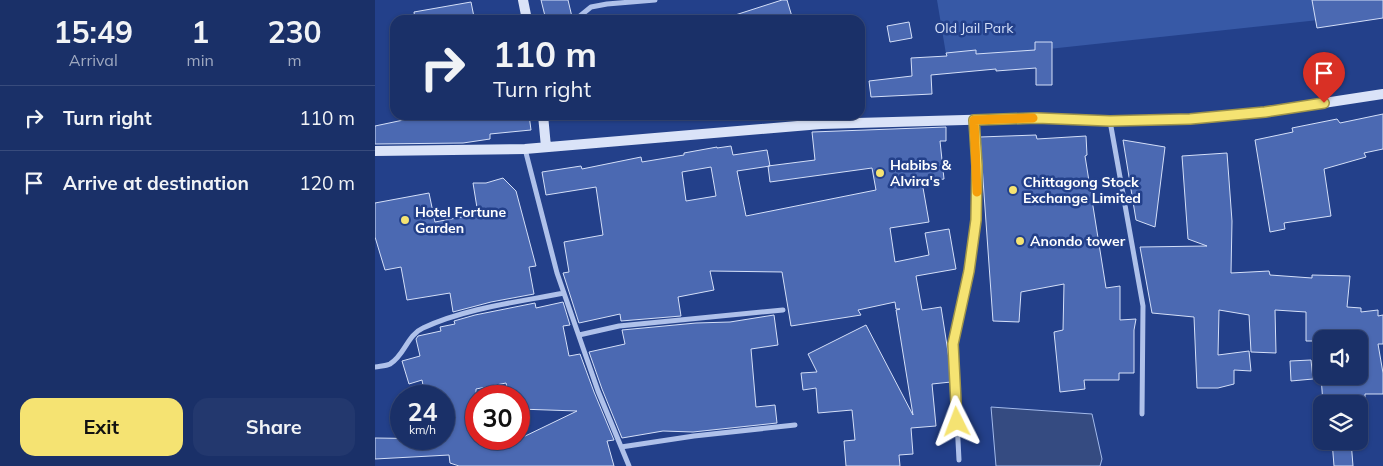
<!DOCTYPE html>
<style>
body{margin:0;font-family:Mulish,sans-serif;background:#23386e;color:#f1f3f6;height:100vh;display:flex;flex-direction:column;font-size:19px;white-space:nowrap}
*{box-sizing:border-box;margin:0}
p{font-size:16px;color:#9fa9c0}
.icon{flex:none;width:28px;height:28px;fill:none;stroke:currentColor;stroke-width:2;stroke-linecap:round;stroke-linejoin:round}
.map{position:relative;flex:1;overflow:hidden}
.side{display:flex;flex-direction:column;background:#1a3068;width:375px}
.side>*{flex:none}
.top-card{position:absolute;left:15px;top:15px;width:475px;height:105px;border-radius:15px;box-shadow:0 1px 4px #0004,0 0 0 1px #384b7c;background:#1a3068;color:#f1f3f6;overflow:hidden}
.tools{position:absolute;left:938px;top:330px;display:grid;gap:10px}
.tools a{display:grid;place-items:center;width:55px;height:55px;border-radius:10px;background:#1a3068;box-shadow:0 1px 4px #0004,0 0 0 1px #384b7c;font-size:25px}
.speed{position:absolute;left:15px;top:385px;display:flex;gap:10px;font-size:25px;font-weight:700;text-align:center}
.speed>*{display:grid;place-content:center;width:65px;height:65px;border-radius:50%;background:#1a3068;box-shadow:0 1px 4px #0004,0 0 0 1px #384b7c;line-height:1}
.speed small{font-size:12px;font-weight:400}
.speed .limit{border:8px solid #d22;background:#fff;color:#111}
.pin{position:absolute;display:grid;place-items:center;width:42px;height:42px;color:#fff;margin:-51px -21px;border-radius:50% 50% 50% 0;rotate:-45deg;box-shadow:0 0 5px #0007}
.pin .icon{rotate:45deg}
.me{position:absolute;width:55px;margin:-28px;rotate:357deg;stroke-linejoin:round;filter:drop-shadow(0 0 4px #0008)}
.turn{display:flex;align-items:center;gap:18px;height:105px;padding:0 20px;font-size:22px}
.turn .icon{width:65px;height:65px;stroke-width:2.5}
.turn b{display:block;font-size:35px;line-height:42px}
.eta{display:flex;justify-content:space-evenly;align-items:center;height:85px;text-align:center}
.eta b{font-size:30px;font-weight:700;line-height:35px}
.button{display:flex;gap:10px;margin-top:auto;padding:10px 20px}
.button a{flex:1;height:58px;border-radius:15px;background:#f5e372;color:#111;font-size:20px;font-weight:700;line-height:58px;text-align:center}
.button a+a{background:#23386e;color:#f1f3f6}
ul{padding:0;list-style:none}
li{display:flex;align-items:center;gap:15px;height:65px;padding:0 20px;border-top:1px solid #384b7c}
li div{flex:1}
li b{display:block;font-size:19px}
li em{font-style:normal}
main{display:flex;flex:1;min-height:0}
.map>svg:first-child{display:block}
.green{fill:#3759a6}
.water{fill:#354b81;stroke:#a3baeb}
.building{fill:#4b69b2;stroke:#d4dff8;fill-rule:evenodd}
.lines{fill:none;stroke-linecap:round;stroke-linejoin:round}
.street{stroke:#afc1ea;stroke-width:5}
.secondary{stroke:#dae3f8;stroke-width:10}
.route-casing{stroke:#9f944a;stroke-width:12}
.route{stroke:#f5e372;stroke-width:9}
.slow{stroke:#f59e0b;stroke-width:9}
.poi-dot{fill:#f5e372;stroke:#23408a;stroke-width:2}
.labels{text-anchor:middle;stroke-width:5;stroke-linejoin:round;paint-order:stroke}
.park-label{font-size:14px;fill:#d4dff8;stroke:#23408a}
.poi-label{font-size:14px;font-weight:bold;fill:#fff;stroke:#23408a;text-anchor:start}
</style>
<main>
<section class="side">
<div class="eta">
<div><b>15:49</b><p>Arrival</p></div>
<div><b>1</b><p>min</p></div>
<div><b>230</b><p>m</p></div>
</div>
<ul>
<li><svg class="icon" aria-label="right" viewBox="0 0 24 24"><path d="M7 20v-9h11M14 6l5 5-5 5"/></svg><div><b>Turn right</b></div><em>110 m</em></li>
<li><svg class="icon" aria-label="arrive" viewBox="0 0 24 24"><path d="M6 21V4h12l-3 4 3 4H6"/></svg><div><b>Arrive at destination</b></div><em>120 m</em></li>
</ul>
<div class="button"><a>Exit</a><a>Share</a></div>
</section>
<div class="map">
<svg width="1008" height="466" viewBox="0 0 1008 466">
<rect width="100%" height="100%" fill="#23408a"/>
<!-- green -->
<path class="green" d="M562,0h446v13l-436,47z"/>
<!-- water -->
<path class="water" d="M616,407l101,7 10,45 -2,7h-104z"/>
<!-- building -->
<path class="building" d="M166,0h27l4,17 -1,3h-25z
M407,0h5l6,20h-63l-1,-3z
M937,0h71v18l-66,10z
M96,2l3,15 -20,3h-39l-1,-8z
M534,22l3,16 -22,4 -3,-16z
M660,42h17v43h-16v-17l-40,3v-2l-65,6 1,19 -61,3 -2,-16 43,-5 -1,-18 36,-2 -1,-3 30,-3v4l59,-4z
M1008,114v35l-19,4 2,4 -42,12 7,47 -47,7 1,6 -15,3 -15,-92 38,-8 -1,-4 45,-9 3,4z
M52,115l1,5 26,-5h75l2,15 -41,4v5l-27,4 -88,1v-18z
M571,127v14h-6l4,38 -22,3 7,40 -39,6 5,34 34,-7 -4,-22 24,-4 7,40 -40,7 6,34 19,-3 9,58 1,17 -19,2 4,42 -25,2 2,26 -14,1 1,11h-54l-2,-25 11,-1 -3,-30 -34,3 -2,-25 -13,2 -2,-17 16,-1 -9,-18 58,-29 47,90 -17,-105 4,-1h-4l-1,-7 -37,8 3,5 -70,11 -9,-54 -72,-1 4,19 -36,7 3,19 -60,5 -1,-7 -41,9 -16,-50 6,-1 -5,-30 39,-7 -7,-48 -50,8 -4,-23 39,-6 1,3 59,-12 1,5 42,-7v-2l33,-6v1l14,-2 2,9 34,-5 3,16 -33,5 9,45 130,-26 -4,-22 -102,14 -2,-16 47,-6 -3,-28zM336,167l5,29 -30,5 -4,-29z
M661,135l1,4 49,-3 1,19 -2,1 21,132 14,-2v34l16,-1 -2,11v43h-15v7h-35l1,9 -25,3 -6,-60 9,-2 1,-46 -43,8 -2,30 -26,-1 -13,-184z
M748,140l42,7 -10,80 -19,-7z
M852,153l5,68 -1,52 38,-2 1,4 42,3v-3l38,1 -3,31 14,1v4l17,-2v6l5,-1v29h-5l5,29v21h-18v10h-42l-2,-28h38v-37h-38v2h-15v-29l-31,-2 1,43 -25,-1 -2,-37 -30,-5 -1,45 31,-4 2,20 -17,-1v14l-16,4h-21l-3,-71 -42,-4 -12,-66 67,-1 -19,-7 -6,-83z
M128,178l13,13 20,75 -7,1 5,27 -43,8 -38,10 -3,-19 -43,7 -6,-33 -16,3 -10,-33v-34l54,-10 6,29 43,-8 -5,-31h13z
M188,302l7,23 -7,1 6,30 11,-2 14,38 20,48 -7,1 7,25h-155l-9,-3 -1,-8 -74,4v-21l69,1v-43h-19l-3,-16 -13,4 -7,-23 18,-5 -4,-17 2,-3 23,-5 -1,-4 15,-3 -1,-3 21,-6 60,-12 1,5zM131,383l3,13h10v13l58,2 -58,28h-43v-50z
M399,315l4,30 -27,4 5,58 19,-2 2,18 -84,9 -30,-1 -41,7 -20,-49 -13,-37 36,-8 -3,-14 74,-7 34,-1z
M936,360l2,19 -22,2 -1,-20z
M957,441h19l2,25h-19z"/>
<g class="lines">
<!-- street -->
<path class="street" d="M200,20l16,-13 16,-3 48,-4
M735,121l33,185 -1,108
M150,149l32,124 41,118 31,75
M204,335l40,-9 164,-16
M0,367c5,-1 11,-1 15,-3 15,-9 17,-29 33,-36 43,-20 95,-26 141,-35
M246,447l73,-11 101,-11
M584,460l-6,-116 17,-73 6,-52 1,-53 -3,-46"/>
<!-- secondary -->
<path class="secondary" d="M148,0l4,20
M168,115l3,32
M0,151l150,-2 296,-25 216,-6 73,3 80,-2 75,-7 118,-18"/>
</g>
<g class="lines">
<!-- route casing -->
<g class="route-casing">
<path id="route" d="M582,422l-4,-78 16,-73 7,-51 1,-54 -3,-46 63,-2 73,3 80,-2 75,-7 59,-9"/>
</g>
<!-- route -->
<use href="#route" class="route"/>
<!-- slow -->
<path class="slow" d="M602,192l-3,-72 59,-2"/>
</g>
<!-- markers -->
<g class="poi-dot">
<circle cx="505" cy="173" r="5"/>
<circle cx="638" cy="190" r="5"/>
<circle cx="30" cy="220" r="5"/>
<circle cx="645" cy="241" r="5"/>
</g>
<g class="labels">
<!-- park labels -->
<g class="park-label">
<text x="599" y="33">Old Jail Park</text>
</g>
<!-- poi labels -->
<g class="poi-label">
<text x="515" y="170">Habibs &amp;<tspan x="515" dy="16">Alvira's</tspan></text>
<text x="648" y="187">Chittagong Stock<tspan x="648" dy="16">Exchange Limited</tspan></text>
<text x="40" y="217">Hotel Fortune<tspan x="40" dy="16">Garden</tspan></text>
<text x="655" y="246">Anondo tower</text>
</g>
</g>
</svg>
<div class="tools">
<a><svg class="icon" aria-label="sound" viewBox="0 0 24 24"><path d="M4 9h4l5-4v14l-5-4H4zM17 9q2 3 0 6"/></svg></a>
<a><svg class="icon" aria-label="layers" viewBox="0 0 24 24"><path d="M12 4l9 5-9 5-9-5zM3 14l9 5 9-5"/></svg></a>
</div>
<div class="speed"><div>24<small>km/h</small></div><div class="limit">30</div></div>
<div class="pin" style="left:949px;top:103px;background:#d93025"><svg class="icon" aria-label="arrive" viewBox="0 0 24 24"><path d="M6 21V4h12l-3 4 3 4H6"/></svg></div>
<svg class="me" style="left:582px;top:422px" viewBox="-20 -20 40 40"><path d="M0-17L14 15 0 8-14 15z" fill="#f5e372" stroke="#fff" stroke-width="4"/></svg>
<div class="top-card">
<div class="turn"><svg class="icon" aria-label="right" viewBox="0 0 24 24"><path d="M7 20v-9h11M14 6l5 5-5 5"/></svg><div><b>110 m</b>Turn right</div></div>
</div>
</div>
</main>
